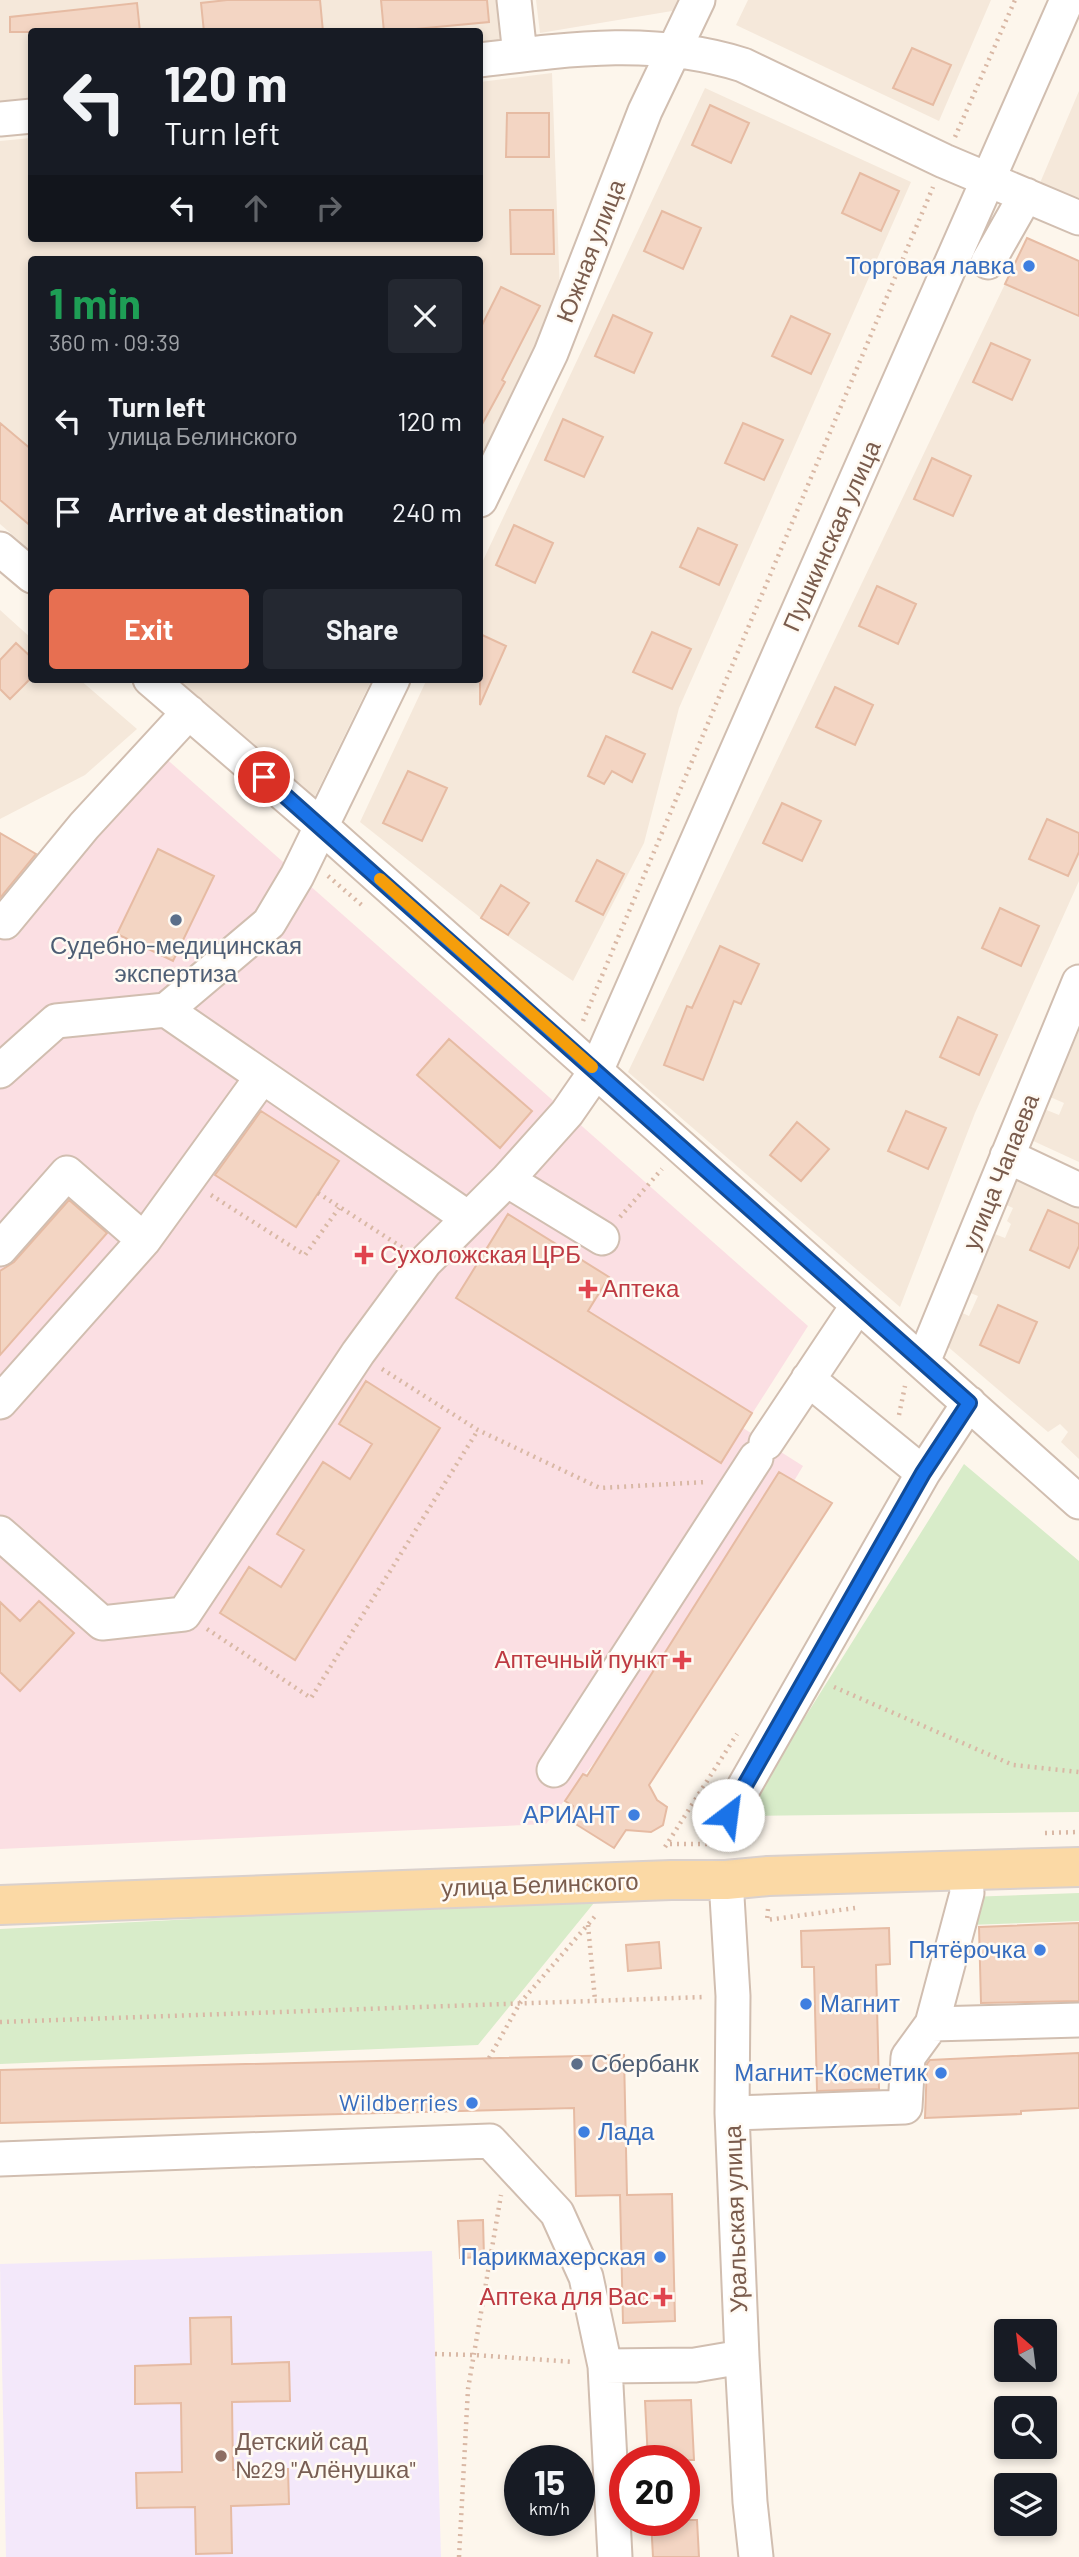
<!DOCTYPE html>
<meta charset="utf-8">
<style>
body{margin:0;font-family:Barlow,sans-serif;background:#242831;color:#f1f3f6;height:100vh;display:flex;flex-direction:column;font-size:26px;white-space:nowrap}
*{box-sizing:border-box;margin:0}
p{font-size:23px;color:#9ea1a6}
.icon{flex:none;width:38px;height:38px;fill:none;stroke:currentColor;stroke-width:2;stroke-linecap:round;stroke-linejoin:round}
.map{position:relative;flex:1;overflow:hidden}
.panel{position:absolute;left:28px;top:256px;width:455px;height:427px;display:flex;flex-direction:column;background:#171b24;border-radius:7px;box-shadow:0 4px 10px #0003}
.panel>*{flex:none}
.banner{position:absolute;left:28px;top:28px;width:455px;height:214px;border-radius:7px;box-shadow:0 4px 10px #0003;background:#171b24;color:#f1f3f6;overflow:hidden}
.needle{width:46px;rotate:332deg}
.buttons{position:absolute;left:994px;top:2319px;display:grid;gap:14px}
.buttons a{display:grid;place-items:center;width:63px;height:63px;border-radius:7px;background:#171b24;box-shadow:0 4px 10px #0003;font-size:35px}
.speed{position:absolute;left:504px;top:2445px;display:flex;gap:14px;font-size:35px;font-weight:700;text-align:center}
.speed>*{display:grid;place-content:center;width:91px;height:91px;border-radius:50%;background:#171b24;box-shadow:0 4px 10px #0003;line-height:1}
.speed small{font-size:18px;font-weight:400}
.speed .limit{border:10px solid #d22;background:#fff;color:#111}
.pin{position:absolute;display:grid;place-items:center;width:60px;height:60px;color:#fff;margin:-30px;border:4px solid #fff;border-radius:50%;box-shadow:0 2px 7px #0007}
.me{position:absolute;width:77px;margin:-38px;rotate:30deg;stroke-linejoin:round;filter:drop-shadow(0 0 5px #0008)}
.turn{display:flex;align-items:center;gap:24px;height:147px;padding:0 21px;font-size:32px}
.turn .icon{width:91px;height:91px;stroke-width:2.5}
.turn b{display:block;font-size:49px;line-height:60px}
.lanes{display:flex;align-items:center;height:66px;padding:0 21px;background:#0003;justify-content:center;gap:35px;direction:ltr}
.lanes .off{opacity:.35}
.round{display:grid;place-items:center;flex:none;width:74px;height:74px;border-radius:7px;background:#242831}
.headline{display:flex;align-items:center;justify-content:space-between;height:119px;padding:0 21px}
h1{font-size:42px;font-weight:700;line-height:52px;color:#1e9e55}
.primary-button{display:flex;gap:14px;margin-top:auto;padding:14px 21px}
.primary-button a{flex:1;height:80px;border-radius:7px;background:#e76f51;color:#fff;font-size:28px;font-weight:700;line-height:80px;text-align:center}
.primary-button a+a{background:#242831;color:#f1f3f6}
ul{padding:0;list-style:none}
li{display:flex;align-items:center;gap:21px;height:91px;padding:0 21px}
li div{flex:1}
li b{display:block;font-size:26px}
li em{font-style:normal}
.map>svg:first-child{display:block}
.residential{fill:#f5e8da}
.education{fill:#f3e8fa}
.medical{fill:#fbdfe3}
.grass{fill:#d8ecc9}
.building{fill:#f3d5c3;stroke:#e6bba3;stroke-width:2}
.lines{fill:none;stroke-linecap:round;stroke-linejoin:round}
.minor-casing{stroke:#d1beb0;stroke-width:37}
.major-casing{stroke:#dad1cd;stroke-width:42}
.path{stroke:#d9b8a5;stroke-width:4.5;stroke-dasharray:2 5;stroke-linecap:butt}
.minor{stroke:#fff;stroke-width:33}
.major{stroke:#fbd9a5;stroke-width:38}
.route-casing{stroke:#114b97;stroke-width:18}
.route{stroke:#1a73e8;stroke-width:12}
.slow{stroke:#f59e0b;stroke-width:12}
.shop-dot{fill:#3f7fe0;stroke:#fffaf3;stroke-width:2.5}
.service-dot{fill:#5c6f8a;stroke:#fffaf3;stroke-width:2.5}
.health-dot{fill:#e0444e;stroke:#fffaf3;stroke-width:2.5}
.education-dot{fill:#8d6e63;stroke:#fffaf3;stroke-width:2.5}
.labels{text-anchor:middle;stroke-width:5;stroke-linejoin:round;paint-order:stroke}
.street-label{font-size:24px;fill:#7a5c4d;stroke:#fffaf3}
.shop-label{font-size:24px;fill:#366cbe;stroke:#fffaf3;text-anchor:end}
.service-label{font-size:24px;fill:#4e5e75;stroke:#fffaf3}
.health-label{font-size:24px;fill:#be3a42;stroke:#fffaf3;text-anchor:start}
.education-label{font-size:24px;fill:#785e54;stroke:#fffaf3;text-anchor:start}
</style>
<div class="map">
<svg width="1079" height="2557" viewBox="0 0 1079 2557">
<rect width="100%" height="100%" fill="#fdf6ec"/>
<!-- residential -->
<path class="residential" d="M0,0h497l7,49 -24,3v-20h-448l-1,67 -31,4z
M536,0h146l-4,10 -138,23z
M748,0h243l-52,121 -203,-96z
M552,73l8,221 -80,165v-200h-448l-1,292 -31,-27v-383l31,-3 1,100h448v-156z
M705,88l206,94 -232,526 -35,135 -71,138 -92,-63 -121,-96 67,-143h53v-112z
M1079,91v117l-42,-18z
M1027,238l52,23v620l-104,232 -75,194 -272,-235z
M0,610l31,28 1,41h47l58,50 -52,46 -85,44z
M178,679h194l-58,119z
M1079,1031v131l-50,-23 15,-30 15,6 5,-12 -14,-6z
M1015,1165l64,30v264l-18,-17 7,-10 -8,-8 -12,8 -108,-92 14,-31 15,7 9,-20 -15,-6 24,-59 18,7 6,-14 -4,-3 6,-13 -13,-6z"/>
<!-- education -->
<path class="education" d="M432,2251l9,306h-435l-6,-293z"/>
<!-- medical -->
<path class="medical" d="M162,755l646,571 -65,102 60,38 -9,15 38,22 -180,278 -48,-31 -58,74 -546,25v-916l16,5z"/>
<!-- grass -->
<path class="grass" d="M964,1464l115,97v251l-336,4z
M1079,1893v28l-111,4 -1,-28z
M598,1898l-120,147 -478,19v-135z"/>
<!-- building -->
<path class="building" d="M227,0h93l3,32h-119l-3,-29z
M381,0h106l2,22 -105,10z
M137,3l3,29h-130v-15z
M912,48l39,17 -18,40 -40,-17z
M710,105l39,18 -18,40 -39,-18z
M507,113h42v44h-43z
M860,173l39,18 -18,40 -39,-18z
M510,210h43l1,44h-43z
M662,211l39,17 -18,41 -39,-18z
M1027,238l52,23v55l-74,-32z
M501,287l39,19 -38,74 3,2 -25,46v-99z
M613,315l39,18 -18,40 -39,-17z
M791,316l39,18 -19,40 -39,-18z
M991,343l39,17 -18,40 -39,-18z
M563,419l40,18 -19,40 -39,-17z
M0,423l32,27v77l-32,-27z
M743,423l40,17 -19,40 -39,-17z
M932,458l39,18 -18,40 -39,-17z
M514,525l39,18 -18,40 -39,-18z
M698,528l39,17 -18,40 -39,-18z
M877,586l39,18 -18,40 -39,-18z
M652,632l39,17 -19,40 -39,-17z
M480,634l26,12 -26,59z
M16,643l16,15v19l-22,22 -10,-10v-29z
M835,687l38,18 -18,40 -39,-18z
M606,736l39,18 -13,28 -20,-11 -8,13 -16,-8z
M408,771l39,17 -25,53 -39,-18z
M782,803l39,18 -19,40 -39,-18z
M1047,819l32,14v19l-11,24 -39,-17z
M0,833l36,21 -36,44z
M158,849l56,27 -41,85 -56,-27z
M597,860l27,14 -21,41 -27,-14z
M501,885l28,18 -21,32 -27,-17z
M1000,908l39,18 -18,40 -39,-18z
M720,946l39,18 -18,40 -7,-3 -31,79 -39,-15 23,-59 5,2z
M958,1017l39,18 -18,40 -39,-18z
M449,1039l83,72 -32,37 -83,-73z
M261,1111l78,50 -43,66 -81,-52z
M906,1111l40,17 -18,41 -40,-18z
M797,1122l32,27 -28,32 -31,-26z
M69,1200l38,33 -107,122v-84l14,-9z
M1048,1210l31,14v22l-10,22 -39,-18z
M508,1214l101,63 -21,34 164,102 -31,50 -265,-165z
M998,1305l39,17 -18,41 -39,-18z
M366,1381l74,47 -145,232 -75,-47 29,-46 32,20 23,-37 -27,-16 46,-72 27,17 22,-35 -33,-20z
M779,1472l53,31 -183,282 8,15 10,7 -4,18 -12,7 -25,-2 -12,18 -48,-30 7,-12 -8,-5 18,-27 4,2z
M39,1601l35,32 -54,58 -20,-19v-70l20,19z
M1079,1923v78l-98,2 -2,-76z
M889,1928l1,36 -14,1 3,124 -62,2 -3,-124h-12l-1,-36z
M659,1942l2,26 -33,3 -2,-26z
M1079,2053v55l-58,3v3l-96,4 2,-54 3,-4z
M624,2055l3,140 45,-1 3,127 -52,2 -3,-128 -44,1 -2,-88 -574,15v-53z
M483,2220l1,37 -24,1 -2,-37z
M231,2317l1,47 57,-2 1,39 -58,1 1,68 55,-1 1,35 -58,2 1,47 -36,1 -1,-47 -58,1 -1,-35 46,-1 -1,-69 -46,1v-38l56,-2 -1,-46z
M691,2400l3,60h-46l-3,-59z
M651,2520h46l2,37h-46z"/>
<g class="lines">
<!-- minor casing -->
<g class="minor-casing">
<path id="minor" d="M514,0l6,55
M480,60c88,-11 176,-23 263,5l201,96 135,57
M0,119l32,-3
M988,262l38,-67
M480,500l71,-147 94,-242 53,-111
M0,549l32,27
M150,679l171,147 758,676
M0,921l5,1 79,-96 105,-114
M166,1010l302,208
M0,1071l56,-50 110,-11 103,-87 28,-47 96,-197
M1007,1156l72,34
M507,1180l95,58
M0,1249l67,-76 77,67
M923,1362l156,-380
M808,1379l115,94 46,-70
M0,1402l144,-162 118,-163
M766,1443l92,-138
M0,1533l102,90 82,-9 174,-261 67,-91 82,-82 60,-67 29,-42 471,-1071
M554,1770l202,-312
M728,1815l195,-342
M726,1880l7,116 -1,117 10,244 8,145 6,55
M932,2024l147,-4
M732,2113l173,-6 3,-50 24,-33 35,-131 -2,-22
M0,2159l490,-18 67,72 29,64 19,89 10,191
M605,2366l90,-1 47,-8"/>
</g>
<!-- major casing -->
<g class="major-casing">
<path id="major" d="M0,1905l671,-25h55l42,-4 311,-9"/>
</g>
<!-- path -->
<path class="path" d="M955,137l60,-137
M328,876l36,31
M583,1021l350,-834
M318,1193l85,55
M211,1195l94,60 34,-47
M620,1217l42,-48
M382,1369l96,61 122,58 106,-6
M899,1415l6,-29
M207,1629l104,69 167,-268
M834,1687l179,78 66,7
M1045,1833l34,-1
M670,1844h51
M665,1847l72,-113
M768,1909l-1,11 88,-12
M588,1925l7,75
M0,2022l704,-25
M489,2058l31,-55 77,-89
M435,2354l39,1 100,7
M459,2557l9,-168 33,-194"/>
<!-- minor -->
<use href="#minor" class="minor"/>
<!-- major -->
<use href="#major" class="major"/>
</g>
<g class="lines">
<!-- route casing -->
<g class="route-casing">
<path id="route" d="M264,777l705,626 -46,70 -195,342"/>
</g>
<!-- route -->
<use href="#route" class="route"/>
<!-- slow -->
<path class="slow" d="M380,879l212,188"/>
</g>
<!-- markers -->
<g class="shop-dot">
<circle cx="1029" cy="266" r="7"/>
<circle cx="634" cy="1815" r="7"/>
<circle cx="1040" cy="1950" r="7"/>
<circle cx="806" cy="2004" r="7"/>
<circle cx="941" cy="2073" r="7"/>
<circle cx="472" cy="2103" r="7"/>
<circle cx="584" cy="2132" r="7"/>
<circle cx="660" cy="2257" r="7"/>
</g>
<g class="service-dot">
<circle cx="176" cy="920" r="7"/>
<circle cx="577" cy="2064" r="7"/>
</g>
<g class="health-dot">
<path d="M360.5 1244.5h7v7h7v7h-7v7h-7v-7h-7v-7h7z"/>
<path d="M584.5 1278.5h7v7h7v7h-7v7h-7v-7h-7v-7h7z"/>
<path d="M678.5 1649.5h7v7h7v7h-7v7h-7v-7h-7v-7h7z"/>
<path d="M659.5 2286.5h7v7h7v7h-7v7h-7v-7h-7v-7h7z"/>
</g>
<circle class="education-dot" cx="221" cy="2456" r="7"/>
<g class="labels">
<!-- street labels -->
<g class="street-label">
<text transform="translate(591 251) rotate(-69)" y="8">Южная улица</text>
<text transform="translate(832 536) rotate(-66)" y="8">Пушкинская улица</text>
<text transform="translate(1001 1172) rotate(-68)" y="8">улица Чапаева</text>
<text transform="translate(540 1885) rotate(-2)" y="8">улица Белинского</text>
<text transform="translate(736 2219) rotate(-92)" y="8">Уральская улица</text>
</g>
<!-- shop labels -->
<g class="shop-label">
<text x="1015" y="274">Торговая лавка</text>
<text x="620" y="1823">АРИАНТ</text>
<text x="1026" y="1958">Пятёрочка</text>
<text x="820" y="2012" text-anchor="start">Магнит</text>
<text x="927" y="2081">Магнит-Косметик</text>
<text x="458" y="2111">Wildberries</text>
<text x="598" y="2140" text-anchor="start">Лада</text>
<text x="646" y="2265">Парикмахерская</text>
</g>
<!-- service labels -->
<g class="service-label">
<text x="176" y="954">Судебно-медицинская<tspan x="176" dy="28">экспертиза</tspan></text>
<text x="591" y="2072" text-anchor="start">Сбербанк</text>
</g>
<!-- health labels -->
<g class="health-label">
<text x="380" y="1263">Сухоложская ЦРБ</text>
<text x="602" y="1297">Аптека</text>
<text x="668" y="1668" text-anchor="end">Аптечный пункт</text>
<text x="649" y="2305" text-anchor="end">Аптека для Вас</text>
</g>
<!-- education labels -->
<g class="education-label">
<text x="235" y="2450">Детский сад<tspan x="235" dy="28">№29 "Алёнушка"</tspan></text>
</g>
</g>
</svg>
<div class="buttons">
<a><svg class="needle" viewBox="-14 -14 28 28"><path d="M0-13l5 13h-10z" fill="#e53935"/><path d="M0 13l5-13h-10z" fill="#9ea1a6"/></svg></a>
<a><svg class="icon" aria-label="search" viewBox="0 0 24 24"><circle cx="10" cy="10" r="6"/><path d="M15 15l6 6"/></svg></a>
<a><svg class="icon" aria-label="layers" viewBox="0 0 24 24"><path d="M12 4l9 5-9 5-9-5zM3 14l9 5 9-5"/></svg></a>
</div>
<div class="speed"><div>15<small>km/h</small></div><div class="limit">20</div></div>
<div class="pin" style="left:264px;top:777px;background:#d93025"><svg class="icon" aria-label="arrive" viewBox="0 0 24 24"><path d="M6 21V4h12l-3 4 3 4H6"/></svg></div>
<svg class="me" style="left:728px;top:1815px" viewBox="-20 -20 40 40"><circle r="19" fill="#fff"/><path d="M0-13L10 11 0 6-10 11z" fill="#1a73e8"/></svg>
<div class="banner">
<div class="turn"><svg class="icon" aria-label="left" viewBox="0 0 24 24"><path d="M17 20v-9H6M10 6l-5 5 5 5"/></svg><div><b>120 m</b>Turn left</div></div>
<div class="lanes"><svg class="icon" aria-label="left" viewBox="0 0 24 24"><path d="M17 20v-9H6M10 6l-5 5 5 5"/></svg><svg class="icon off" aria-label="ahead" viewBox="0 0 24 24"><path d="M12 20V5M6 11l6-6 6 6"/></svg><svg class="icon off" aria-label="right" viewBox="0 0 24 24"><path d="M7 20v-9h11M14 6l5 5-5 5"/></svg></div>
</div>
<section class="panel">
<div class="headline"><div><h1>1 min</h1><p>360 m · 09:39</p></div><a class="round"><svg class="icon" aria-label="close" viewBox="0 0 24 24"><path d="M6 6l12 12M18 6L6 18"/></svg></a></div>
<ul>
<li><svg class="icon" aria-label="left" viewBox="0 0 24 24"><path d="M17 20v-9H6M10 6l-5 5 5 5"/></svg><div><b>Turn left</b><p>улица Белинского</p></div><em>120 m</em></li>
<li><svg class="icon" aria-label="arrive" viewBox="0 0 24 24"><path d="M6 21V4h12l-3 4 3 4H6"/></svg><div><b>Arrive at destination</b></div><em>240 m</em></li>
</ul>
<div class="primary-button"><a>Exit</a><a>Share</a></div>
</section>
</div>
